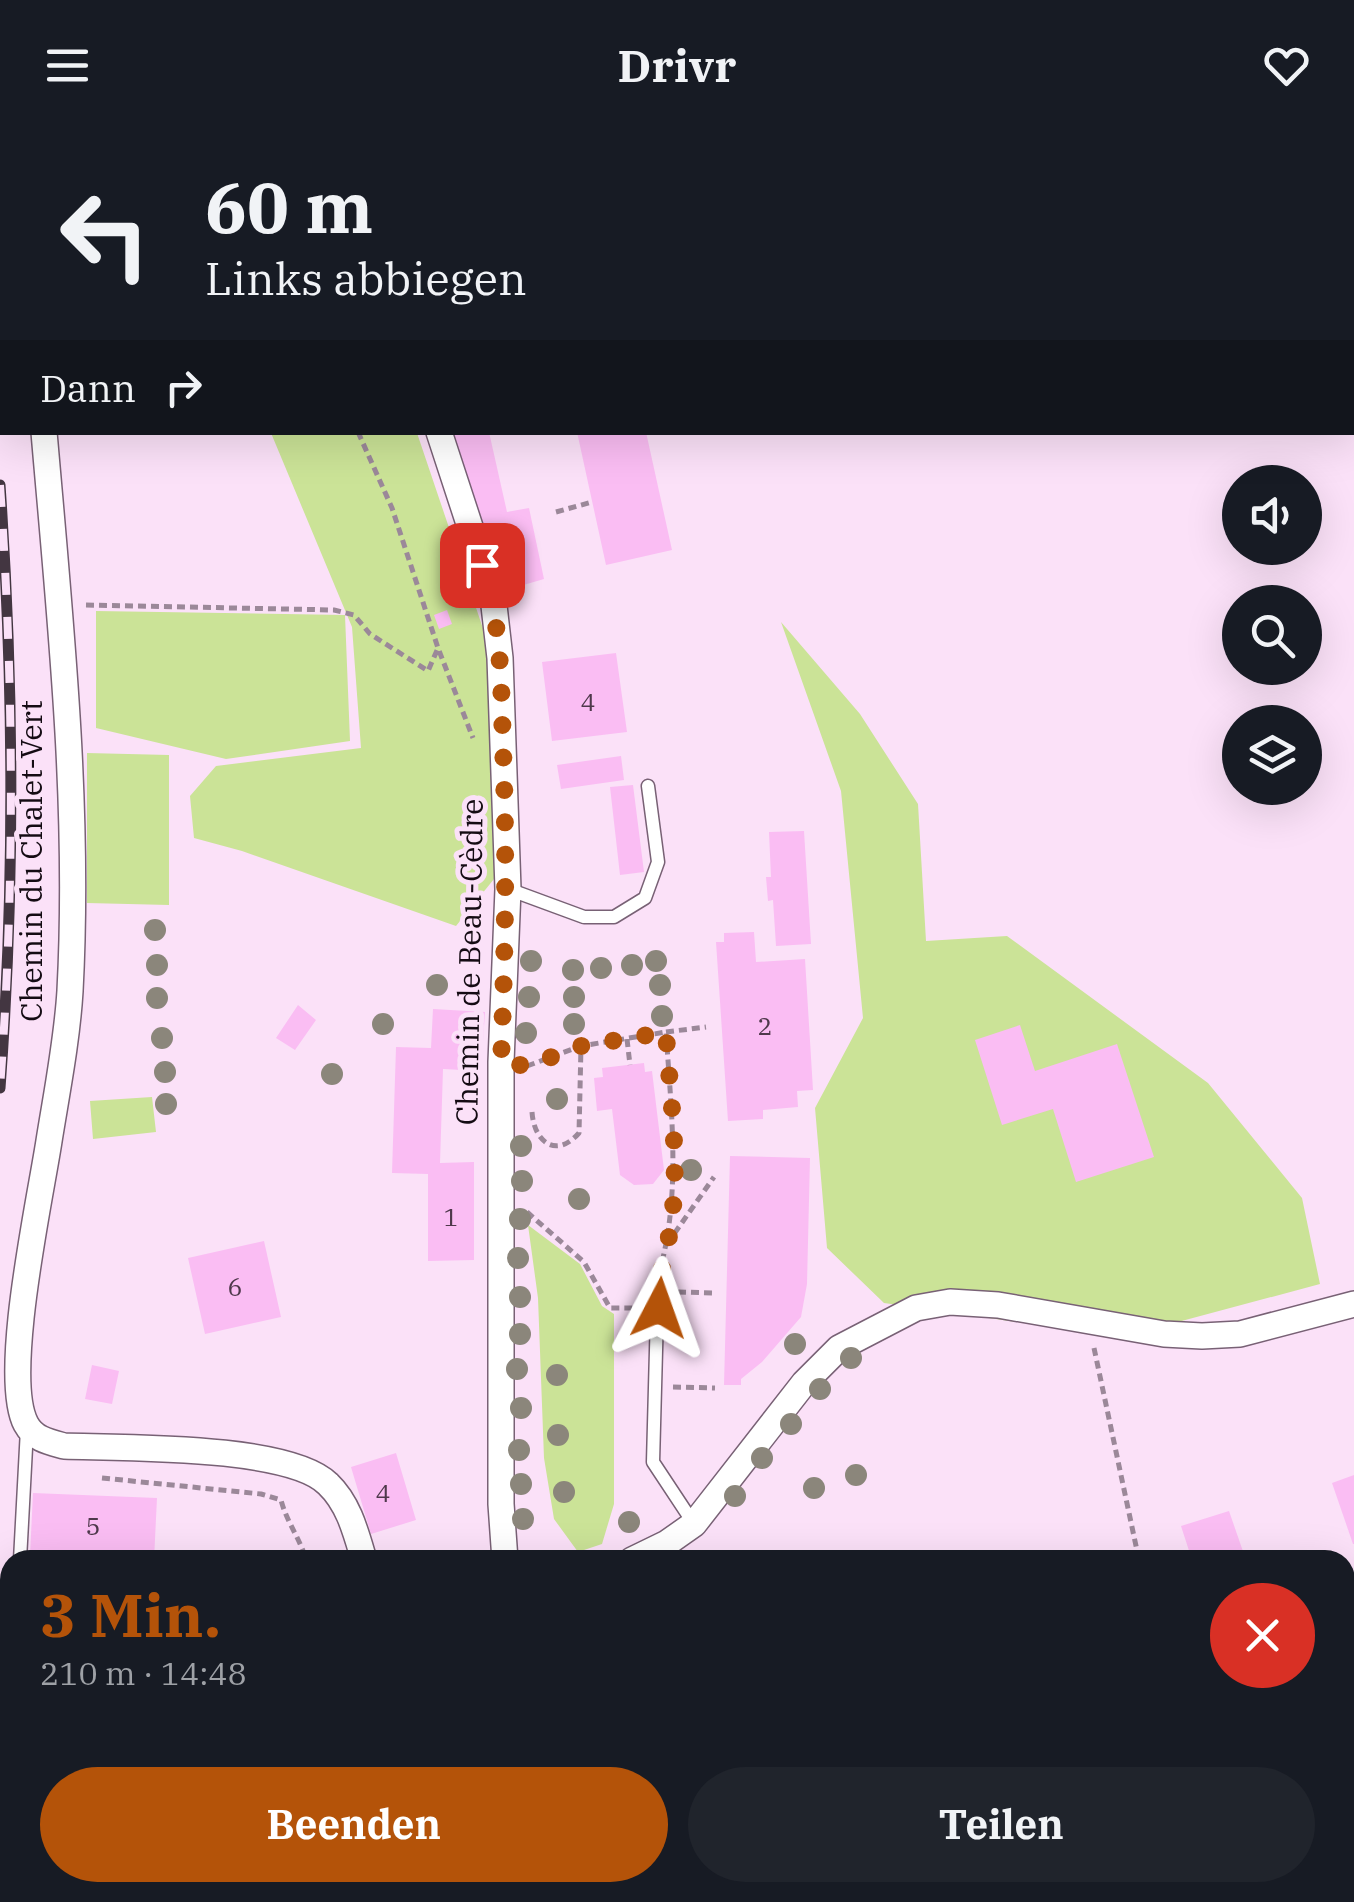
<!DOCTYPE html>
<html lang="de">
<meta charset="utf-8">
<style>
body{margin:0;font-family:"IBM Plex Serif",serif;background:#20242c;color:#f1f3f6;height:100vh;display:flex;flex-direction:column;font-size:38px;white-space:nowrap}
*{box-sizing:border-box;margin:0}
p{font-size:32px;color:#9ea1a6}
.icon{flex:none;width:55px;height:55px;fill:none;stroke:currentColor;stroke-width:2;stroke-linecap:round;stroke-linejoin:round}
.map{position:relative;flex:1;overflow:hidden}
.sheet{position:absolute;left:0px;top:1420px;width:1355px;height:352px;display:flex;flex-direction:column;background:#171b24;border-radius:30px 30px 0 0;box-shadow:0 10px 40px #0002}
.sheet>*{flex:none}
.top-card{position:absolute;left:0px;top:0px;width:1355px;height:305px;box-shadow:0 10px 40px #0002;background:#171b24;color:#f1f3f6;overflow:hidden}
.buttons{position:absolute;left:1222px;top:335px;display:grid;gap:20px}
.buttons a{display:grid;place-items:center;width:100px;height:100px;border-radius:50%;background:#171b24;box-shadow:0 10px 40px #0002;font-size:50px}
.pin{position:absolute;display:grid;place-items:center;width:85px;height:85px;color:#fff;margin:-42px;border-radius:20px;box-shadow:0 5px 15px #0006}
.me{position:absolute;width:110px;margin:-55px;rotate:4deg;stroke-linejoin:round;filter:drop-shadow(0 0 8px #0008)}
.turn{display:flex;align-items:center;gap:35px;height:210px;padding:0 40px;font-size:45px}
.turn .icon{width:130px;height:130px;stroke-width:2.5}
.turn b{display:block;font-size:70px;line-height:85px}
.then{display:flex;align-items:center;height:95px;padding:0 40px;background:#0003;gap:20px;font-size:38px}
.round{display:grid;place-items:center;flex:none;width:105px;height:105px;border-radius:52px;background:#20242c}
.head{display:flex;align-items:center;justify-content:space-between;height:170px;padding:0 40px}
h1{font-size:60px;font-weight:700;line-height:75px;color:#b45309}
.button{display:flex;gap:20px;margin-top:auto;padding:20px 40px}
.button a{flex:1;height:115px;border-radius:60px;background:#b45309;color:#fff;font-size:40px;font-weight:700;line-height:115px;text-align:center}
.button a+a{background:#20242c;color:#f1f3f6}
header{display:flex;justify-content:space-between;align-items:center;height:130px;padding:0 40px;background:#171b24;font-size:45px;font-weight:700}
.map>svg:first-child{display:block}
.green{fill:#cbe397}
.building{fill:#fabdf3}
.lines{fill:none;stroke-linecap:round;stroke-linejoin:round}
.service-casing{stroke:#786175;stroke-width:15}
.minor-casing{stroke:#786175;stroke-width:28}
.path{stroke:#9b8899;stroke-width:5;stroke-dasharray:8 5;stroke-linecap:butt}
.service{stroke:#fff;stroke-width:12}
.minor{stroke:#fff;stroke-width:25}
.rail-casing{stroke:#433641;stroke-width:11}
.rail{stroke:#fbe1f8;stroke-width:8;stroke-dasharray:22;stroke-linecap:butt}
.tree{fill:#8b867b}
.route{stroke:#b45309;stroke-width:18;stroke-dasharray:0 32.4}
.labels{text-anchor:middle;stroke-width:10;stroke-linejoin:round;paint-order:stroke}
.number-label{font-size:25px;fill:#4e384b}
.street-label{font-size:30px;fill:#140b13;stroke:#fbe1f8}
</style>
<header><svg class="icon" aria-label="menu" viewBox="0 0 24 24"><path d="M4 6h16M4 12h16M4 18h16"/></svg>Drivr<svg class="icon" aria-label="heart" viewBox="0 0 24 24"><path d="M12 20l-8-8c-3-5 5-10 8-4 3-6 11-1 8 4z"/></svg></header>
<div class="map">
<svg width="1354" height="1772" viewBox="0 0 1354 1772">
<rect width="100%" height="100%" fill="#fbe1f8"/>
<!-- green -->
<path class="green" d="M271,303h146l76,225 1,221 -38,47 -214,-75 -48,-13 -4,-42 26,-30 145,-18 -9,-121z
M96,481l249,4 5,126 -124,18 -130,-31z
M781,492l79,92 58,90 8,137 81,-5 201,147 94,115 18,86 -198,53 -238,-34 -57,-55 -12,-140 48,-90 -22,-227z
M87,623l82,2v150l-82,-2z
M152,967l4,35 -63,7 -3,-38z
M528,1095l52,39 22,42 12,8v190l-12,40 -24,8 -24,-33 -10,-61 -6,-160z"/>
<!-- building -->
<path class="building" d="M448,302h41l18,80 22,-4 15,71 -45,13z
M577,302h69l26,118 -66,15z
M447,480l5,14 -13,5 -5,-14z
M616,523l11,79 -75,9 -10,-79z
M621,626l3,24 -63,9 -4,-24z
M633,655l11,87 -24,3 -10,-88z
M804,701l7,113 -35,2 -3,-46 -5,1 -2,-24h5l-2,-45z
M754,802l2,30 49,-3 8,131 -16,1 1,16 -35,3v9l-35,2 -12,-179h8v-9z
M298,875l18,15 -21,30 -19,-12z
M433,879l52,3 -4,59 -38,-2 -3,94 34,-1v98l-46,1v-87l-36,-1 4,-126 35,1z
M1020,895l15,46 82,-27 37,113 -78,25 -23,-73 -51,16 -27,-85z
M644,933l1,9 7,-1 12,99 -11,14 -19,1 -14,-10 -8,-66 -15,2 -3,-33 9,-1 -1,-9z
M730,1026l80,2 -3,126 -6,33 -39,45 -21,17v6h-17z
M264,1111l17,76 -76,17 -17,-76z
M92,1235l27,6 -7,33 -27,-5z
M396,1323l20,67 -45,14 -20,-67z
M1354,1345v69h-1l-21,-61z
M33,1363l124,5 -3,62 -124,-5z
M1229,1381l17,49h-54l-11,-34z
M622,1762l2,10h-44v-2z
M1203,1762h39l1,2 -38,8z"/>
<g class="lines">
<!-- service casing -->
<g class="service-casing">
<path id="service" d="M508,759l76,28h30l31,-19 13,-36 -10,-76
M658,1146l-5,186 41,62
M20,1430l7,-131
M10,1629v4"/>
</g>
<!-- minor casing -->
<g class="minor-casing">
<path id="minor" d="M348,0l1,2
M0,67l2,12
M44,302c16,186 36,373 26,559 -3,50 -13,100 -21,150 -9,59 -48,236 -23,283 8,15 23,18 38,22 57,2 225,-1 264,38 21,20 28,49 36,76
M439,302l54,165 7,61 8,231 -7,173v442l4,56
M632,1430l35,-17 27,-19 110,-141 35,-35 77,-40 34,-6 48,3 166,29 38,2 38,-2 114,-30
M471,1762l5,10
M537,1762l2,10"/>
</g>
<!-- path -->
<path class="path" d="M241,0v2
M358,302l34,76 46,140 35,90
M556,382l36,-10
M86,475l248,5 20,5 16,19 58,37 10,-23
M666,902l40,-5
M627,909l3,26
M527,936l54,-20
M532,982c2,30 24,47 47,21l2,-87 85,-14c5,76 14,152 -3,226
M527,1082l57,50 26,46h26
M667,1114l47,-67
M678,1162l37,1
M1094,1218l45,212
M673,1257l42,1
M102,1348l159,16 20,6c6,23 19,38 25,60
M1345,1646l7,-2 2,4
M362,1762l1,10
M331,1772v-10"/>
<!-- service -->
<use href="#service" class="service"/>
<!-- minor -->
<use href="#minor" class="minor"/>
<!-- rail casing -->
<g class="rail-casing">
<path id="rail" d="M0,355c14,201 15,402 0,603"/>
</g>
<!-- rail -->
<use href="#rail" class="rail"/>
</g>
<!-- trees -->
<g class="tree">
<circle cx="155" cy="800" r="11"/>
<circle cx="531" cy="831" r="11"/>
<circle cx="656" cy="831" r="11"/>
<circle cx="157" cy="835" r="11"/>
<circle cx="632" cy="835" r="11"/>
<circle cx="601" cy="838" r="11"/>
<circle cx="573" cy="840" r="11"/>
<circle cx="437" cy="855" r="11"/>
<circle cx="660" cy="855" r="11"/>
<circle cx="529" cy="867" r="11"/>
<circle cx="574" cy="867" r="11"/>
<circle cx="157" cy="868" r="11"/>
<circle cx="662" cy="886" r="11"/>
<circle cx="383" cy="894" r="11"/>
<circle cx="574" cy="894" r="11"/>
<circle cx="526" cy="903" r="11"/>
<circle cx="162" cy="908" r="11"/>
<circle cx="165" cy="942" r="11"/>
<circle cx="332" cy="944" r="11"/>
<circle cx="557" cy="969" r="11"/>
<circle cx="166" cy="974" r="11"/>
<circle cx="521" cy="1016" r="11"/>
<circle cx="691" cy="1040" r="11"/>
<circle cx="522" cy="1051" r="11"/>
<circle cx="579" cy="1069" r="11"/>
<circle cx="520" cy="1089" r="11"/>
<circle cx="518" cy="1128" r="11"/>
<circle cx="520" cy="1167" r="11"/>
<circle cx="520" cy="1204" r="11"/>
<circle cx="795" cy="1214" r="11"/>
<circle cx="851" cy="1228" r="11"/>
<circle cx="517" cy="1239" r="11"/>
<circle cx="557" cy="1245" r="11"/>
<circle cx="820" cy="1259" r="11"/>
<circle cx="521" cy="1278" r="11"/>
<circle cx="791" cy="1294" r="11"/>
<circle cx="558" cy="1305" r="11"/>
<circle cx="519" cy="1320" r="11"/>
<circle cx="762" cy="1328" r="11"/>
<circle cx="856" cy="1345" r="11"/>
<circle cx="521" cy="1354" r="11"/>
<circle cx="814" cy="1358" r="11"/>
<circle cx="564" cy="1362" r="11"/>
<circle cx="735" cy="1366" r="11"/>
<circle cx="523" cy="1389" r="11"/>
<circle cx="629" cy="1392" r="11"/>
</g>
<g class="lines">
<!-- route -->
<path class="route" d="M482,435c20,60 19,120 21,182 4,106 2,210 -2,315l26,4 54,-20 85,-14c4,64 14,130 5,193 -5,32 -13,48 -12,83"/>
</g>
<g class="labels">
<!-- number labels -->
<g class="number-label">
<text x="588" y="581">4</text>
<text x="765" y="905">2</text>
<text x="451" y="1096">1</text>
<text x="235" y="1166">6</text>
<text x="383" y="1372">4</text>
<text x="93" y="1405">5</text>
</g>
<!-- street labels -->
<g class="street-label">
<text transform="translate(32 731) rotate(-90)" y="10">Chemin du Chalet-Vert</text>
<text transform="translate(470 832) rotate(-89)" y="10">Chemin de Beau-Cèdre</text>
</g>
</g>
</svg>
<div class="buttons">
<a><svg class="icon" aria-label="sound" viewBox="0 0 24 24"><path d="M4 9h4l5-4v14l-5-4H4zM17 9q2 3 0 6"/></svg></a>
<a><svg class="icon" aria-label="search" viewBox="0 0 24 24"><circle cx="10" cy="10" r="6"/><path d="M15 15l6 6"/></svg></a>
<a><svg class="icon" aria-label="layers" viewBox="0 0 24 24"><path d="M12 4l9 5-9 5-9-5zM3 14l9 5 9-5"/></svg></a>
</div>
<div class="pin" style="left:482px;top:435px;background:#d93025"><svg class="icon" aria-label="arrive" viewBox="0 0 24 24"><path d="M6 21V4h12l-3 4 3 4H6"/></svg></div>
<svg class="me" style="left:659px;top:1178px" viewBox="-20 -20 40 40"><path d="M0-17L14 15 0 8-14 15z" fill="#b45309" stroke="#fff" stroke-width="4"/></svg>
<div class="top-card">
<div class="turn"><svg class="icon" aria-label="left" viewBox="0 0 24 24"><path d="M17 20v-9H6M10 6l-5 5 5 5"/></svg><div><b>60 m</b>Links abbiegen</div></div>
<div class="then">Dann<svg class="icon" aria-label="right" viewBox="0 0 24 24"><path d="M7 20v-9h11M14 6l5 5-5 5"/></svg></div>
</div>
<section class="sheet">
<div class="head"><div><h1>3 Min.</h1><p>210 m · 14:48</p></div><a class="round" style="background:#d93025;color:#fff"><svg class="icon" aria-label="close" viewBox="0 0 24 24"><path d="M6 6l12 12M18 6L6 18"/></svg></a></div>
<div class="button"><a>Beenden</a><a>Teilen</a></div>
</section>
</div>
